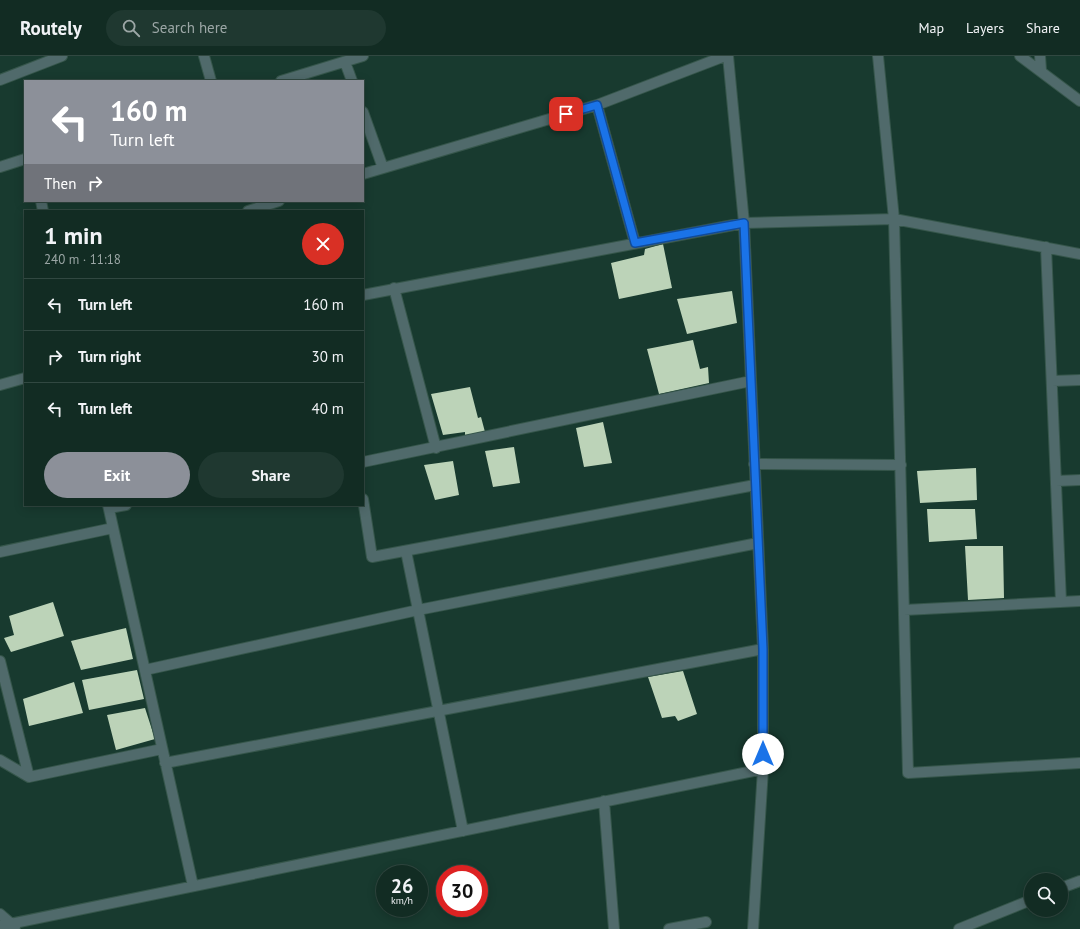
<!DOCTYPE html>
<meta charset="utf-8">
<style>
body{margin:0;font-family:"PT Sans",sans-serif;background:#1f3830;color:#f1f3f6;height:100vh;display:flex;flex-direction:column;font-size:15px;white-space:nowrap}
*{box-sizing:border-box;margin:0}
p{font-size:13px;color:#9ca7a6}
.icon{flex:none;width:22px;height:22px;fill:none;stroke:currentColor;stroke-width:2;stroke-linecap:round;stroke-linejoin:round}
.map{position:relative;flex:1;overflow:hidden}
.side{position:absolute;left:24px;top:154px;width:340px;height:296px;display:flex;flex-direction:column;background:#122c23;border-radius:0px;box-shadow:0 2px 10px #0003,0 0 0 1px #314841}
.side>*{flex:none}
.guide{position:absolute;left:24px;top:24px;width:340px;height:122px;border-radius:0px;box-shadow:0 2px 10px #0003,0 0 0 1px #314841;background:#8c9099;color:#fff;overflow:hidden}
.controls{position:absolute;left:1024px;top:817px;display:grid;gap:8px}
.controls a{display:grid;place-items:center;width:44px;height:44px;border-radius:50%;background:#122c23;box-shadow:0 2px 10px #0003,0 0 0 1px #314841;font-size:20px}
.speed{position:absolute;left:376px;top:809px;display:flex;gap:8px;font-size:20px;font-weight:700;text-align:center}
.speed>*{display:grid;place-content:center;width:52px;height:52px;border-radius:50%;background:#122c23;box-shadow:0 2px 10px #0003,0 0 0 1px #314841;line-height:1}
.speed small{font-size:10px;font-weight:400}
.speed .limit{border:6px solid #d22;background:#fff;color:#111}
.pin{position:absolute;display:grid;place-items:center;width:34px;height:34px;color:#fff;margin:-17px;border-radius:8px;box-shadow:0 2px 6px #0006}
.me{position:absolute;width:44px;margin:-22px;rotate:0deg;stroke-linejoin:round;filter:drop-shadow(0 0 3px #0008)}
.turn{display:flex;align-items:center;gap:14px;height:84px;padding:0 20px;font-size:18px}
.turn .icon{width:52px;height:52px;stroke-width:2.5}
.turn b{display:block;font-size:28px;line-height:34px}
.then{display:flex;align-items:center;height:38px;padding:0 20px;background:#0003;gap:8px;font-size:15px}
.round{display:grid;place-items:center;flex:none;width:42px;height:42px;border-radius:21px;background:#1f3830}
.summary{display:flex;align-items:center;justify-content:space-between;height:68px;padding:0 20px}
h1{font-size:24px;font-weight:700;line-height:30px}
.button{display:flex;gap:8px;margin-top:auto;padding:8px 20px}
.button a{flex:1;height:46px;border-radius:24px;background:#8c9099;color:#fff;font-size:16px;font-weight:700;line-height:46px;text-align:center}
.button a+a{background:#1f3830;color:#f1f3f6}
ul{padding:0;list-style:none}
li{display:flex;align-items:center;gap:12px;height:52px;padding:0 20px;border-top:1px solid #314841}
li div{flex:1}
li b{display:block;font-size:15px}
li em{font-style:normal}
header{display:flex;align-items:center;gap:24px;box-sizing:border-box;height:56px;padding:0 20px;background:#122c23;border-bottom:1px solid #314841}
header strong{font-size:19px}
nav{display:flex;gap:22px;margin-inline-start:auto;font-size:14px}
.search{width:280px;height:36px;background:#1f3830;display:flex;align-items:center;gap:10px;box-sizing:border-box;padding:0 14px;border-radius:22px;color:#9ca7a6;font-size:15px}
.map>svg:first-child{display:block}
.building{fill:#bcd3b8}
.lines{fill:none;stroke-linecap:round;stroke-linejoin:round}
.minor-casing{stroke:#36564b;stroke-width:12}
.minor{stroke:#506a6b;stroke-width:10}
.route-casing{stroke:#114b97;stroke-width:10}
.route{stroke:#1a73e8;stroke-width:7}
</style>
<header>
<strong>Routely</strong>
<div class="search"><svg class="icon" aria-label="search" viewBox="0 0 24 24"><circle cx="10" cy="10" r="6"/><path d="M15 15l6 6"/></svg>Search here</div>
<nav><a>Map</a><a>Layers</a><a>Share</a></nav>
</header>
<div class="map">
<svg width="1080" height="873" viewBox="0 0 1080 873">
<rect width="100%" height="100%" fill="#183a2f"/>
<!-- building -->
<path class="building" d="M663,188l9,44 -53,11 -8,-36 33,-8 1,-6z
M732,235l5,32 -50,11 -10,-35z
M693,284l7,29 8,-2 1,16 -50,11 -12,-45z
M470,331l8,31 3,-1 4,15 -20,5v-5l-22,3 -12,-41z
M603,366l9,41 -28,4 -8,-39z
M514,391l6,36 -27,4 -8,-36z
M453,405l6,34 -24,5 -11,-35z
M976,412l1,32 -57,3 -3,-32z
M927,453h48l2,30 -48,3z
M965,490h38l1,52 -36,2z
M53,546l11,34 -53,16 -7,-14 10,-3 -5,-19z
M126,572l7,31 -52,11 -10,-29z
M137,614l7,29 -55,11 -7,-30z
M683,615l14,43 -19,7 -3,-5 -13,2 -14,-41z
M74,626l9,31 -54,13 -6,-27z
M145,652l10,31 -39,11 -9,-35z"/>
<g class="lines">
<!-- minor casing -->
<g class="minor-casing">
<path id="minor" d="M204,0l7,25
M728,0l16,167 19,426v120l-10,160
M878,0l16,163 14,554 172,-10
M1020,0l60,45
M1040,0l1,14
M345,6l7,19
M0,24l62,-24
M281,25l82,-25
M597,49l38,138
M363,56l20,56
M0,111l25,-8
M363,118l234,-69 128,-49
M41,145l2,10
M248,155l31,-10
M1046,191l15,355
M394,232l42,160
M363,239l381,-72 150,-4 186,35
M1052,325l28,-1
M0,329l25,-7
M363,406l388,-81
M754,408l147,1
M1056,425l24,-1
M363,443l9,58 383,-72
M108,449l85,381
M109,452l17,-3
M406,495l57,280
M0,496l113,-24
M904,554l176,-9
M0,605l29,116 133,-28
M145,614l273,-60 340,-67
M0,704l29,17
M165,707l598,-114
M604,745l10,128
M1061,832l19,-7
M0,858l15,13
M0,870l763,-157
M669,873l37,-7
M959,873l72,-29"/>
</g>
<!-- minor -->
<use href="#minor" class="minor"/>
</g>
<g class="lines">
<!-- route casing -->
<g class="route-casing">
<path id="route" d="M566,58l31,-9 38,138 109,-20 19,426v105"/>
</g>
<!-- route -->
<use href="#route" class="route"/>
</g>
</svg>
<div class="controls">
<a><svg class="icon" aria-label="search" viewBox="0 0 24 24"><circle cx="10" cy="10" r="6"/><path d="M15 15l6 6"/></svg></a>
</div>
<div class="speed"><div>26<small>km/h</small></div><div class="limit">30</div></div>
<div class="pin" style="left:566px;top:58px;background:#d93025"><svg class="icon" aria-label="arrive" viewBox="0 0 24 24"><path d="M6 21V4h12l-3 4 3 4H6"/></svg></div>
<svg class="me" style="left:763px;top:698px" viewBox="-20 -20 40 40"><circle r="19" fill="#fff"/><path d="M0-13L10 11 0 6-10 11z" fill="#1a73e8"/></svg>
<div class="guide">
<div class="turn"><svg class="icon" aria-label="left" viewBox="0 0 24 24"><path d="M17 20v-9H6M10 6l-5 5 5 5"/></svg><div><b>160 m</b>Turn left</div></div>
<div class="then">Then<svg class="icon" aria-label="right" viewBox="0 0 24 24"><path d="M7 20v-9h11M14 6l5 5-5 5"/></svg></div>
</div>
<section class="side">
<div class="summary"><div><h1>1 min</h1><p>240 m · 11:18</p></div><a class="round" style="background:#d93025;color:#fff"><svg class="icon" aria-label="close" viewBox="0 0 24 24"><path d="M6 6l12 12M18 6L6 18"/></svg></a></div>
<ul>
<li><svg class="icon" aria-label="left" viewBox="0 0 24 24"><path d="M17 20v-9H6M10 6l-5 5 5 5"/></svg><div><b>Turn left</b></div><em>160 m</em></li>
<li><svg class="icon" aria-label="right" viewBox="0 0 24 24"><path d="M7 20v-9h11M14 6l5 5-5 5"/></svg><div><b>Turn right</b></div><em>30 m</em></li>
<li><svg class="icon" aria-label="left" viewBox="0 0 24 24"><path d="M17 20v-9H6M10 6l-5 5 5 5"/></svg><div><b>Turn left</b></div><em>40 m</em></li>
</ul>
<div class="button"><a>Exit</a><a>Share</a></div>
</section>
</div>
